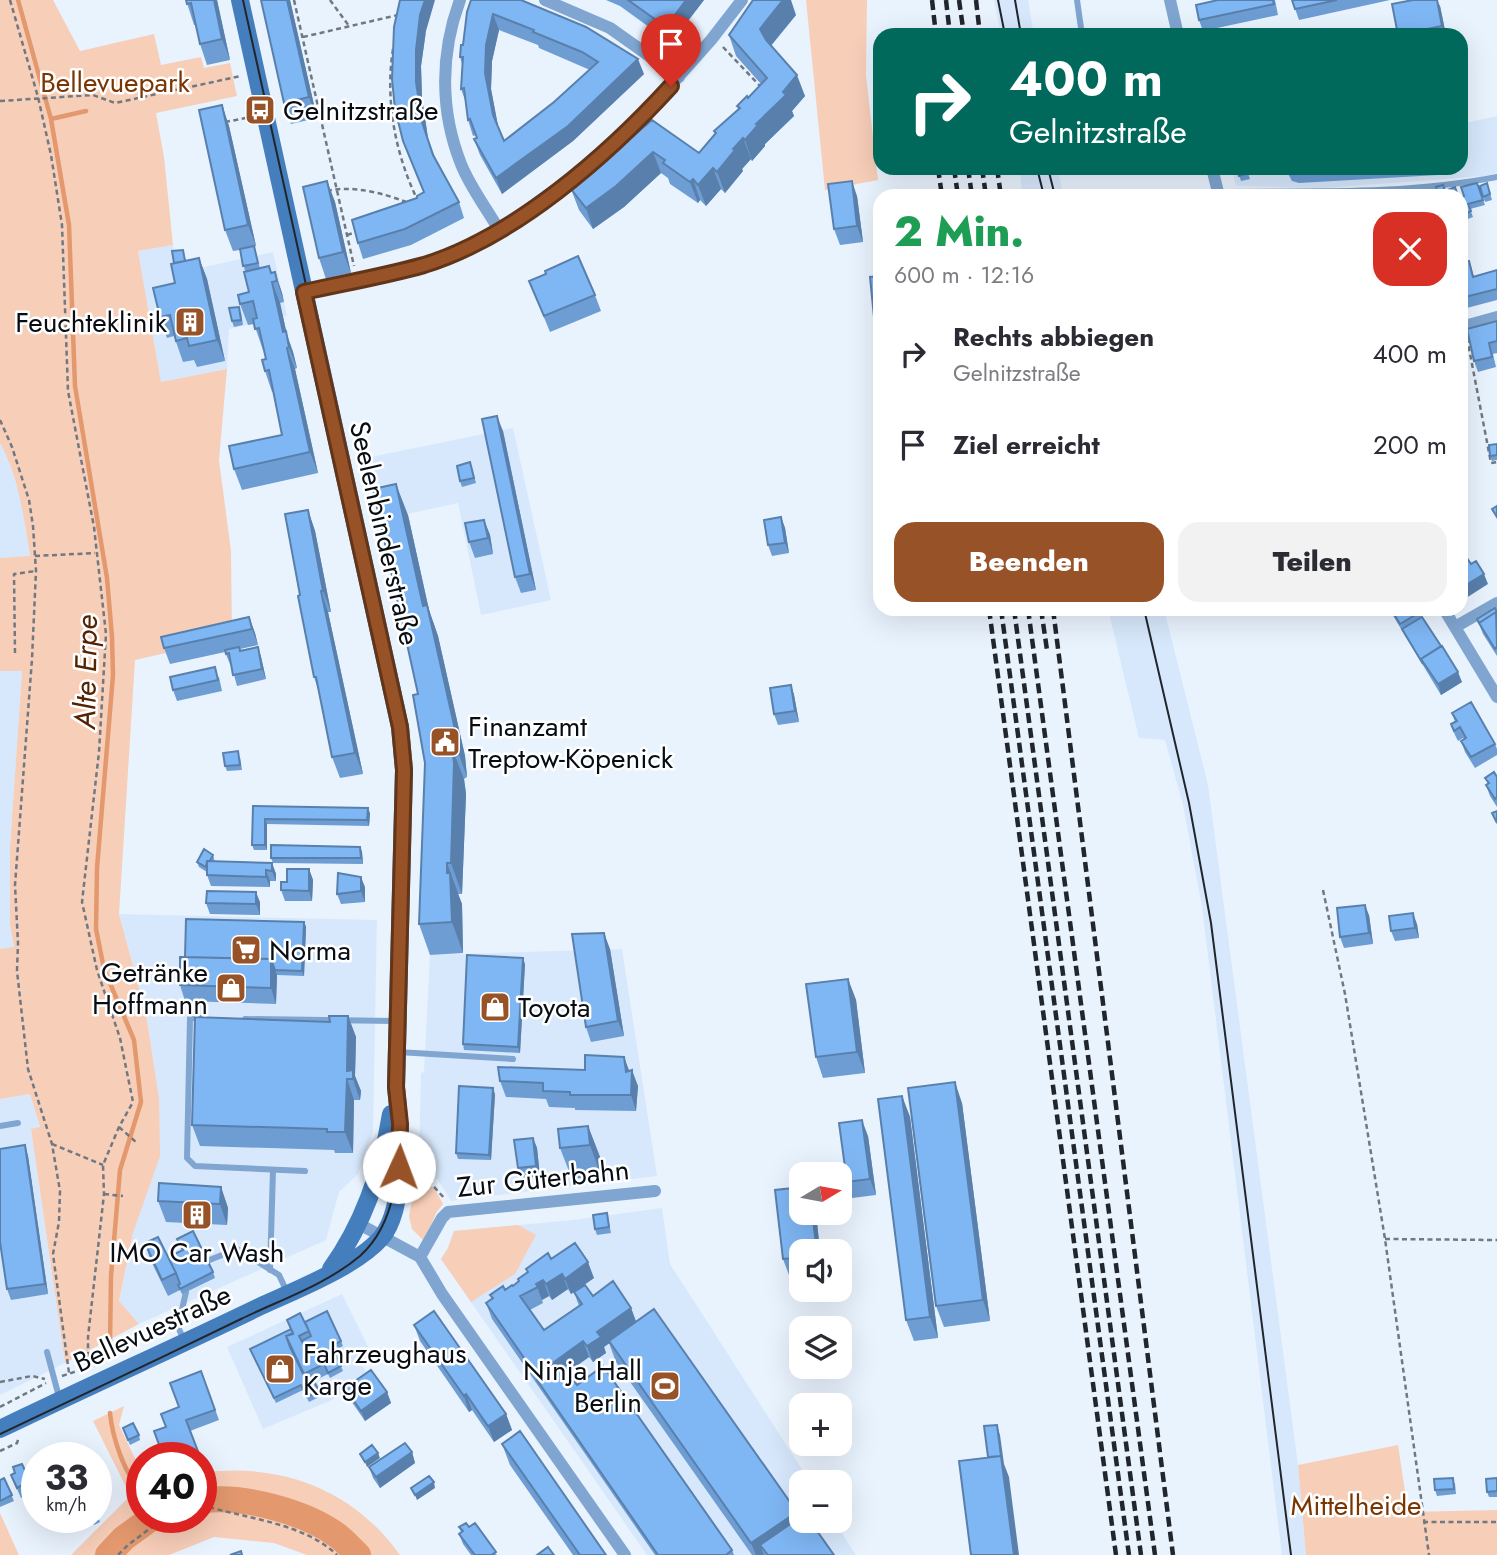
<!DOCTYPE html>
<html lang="de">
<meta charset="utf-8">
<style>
body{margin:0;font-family:Jost,sans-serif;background:#f2f2f3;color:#2b2b33;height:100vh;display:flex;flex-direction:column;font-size:26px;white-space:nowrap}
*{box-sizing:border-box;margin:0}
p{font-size:23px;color:#7c7c81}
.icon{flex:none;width:38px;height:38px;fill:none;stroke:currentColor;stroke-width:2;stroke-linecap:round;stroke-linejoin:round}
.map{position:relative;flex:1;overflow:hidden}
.side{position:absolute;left:873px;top:189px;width:595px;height:427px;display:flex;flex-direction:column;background:#fff;border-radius:21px;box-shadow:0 7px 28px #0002}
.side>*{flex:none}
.banner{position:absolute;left:873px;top:28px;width:595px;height:147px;border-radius:21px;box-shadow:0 7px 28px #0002;background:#00695c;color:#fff;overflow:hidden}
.needle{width:46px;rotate:80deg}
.tools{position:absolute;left:789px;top:1162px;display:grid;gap:14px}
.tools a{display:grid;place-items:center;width:63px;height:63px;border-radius:14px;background:#fff;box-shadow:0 7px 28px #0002;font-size:35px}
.speed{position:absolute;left:21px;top:1442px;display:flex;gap:14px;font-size:35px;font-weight:700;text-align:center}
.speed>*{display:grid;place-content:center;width:91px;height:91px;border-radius:50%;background:#fff;box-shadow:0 7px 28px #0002;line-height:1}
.speed small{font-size:18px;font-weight:400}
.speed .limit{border:10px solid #d22;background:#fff;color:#111}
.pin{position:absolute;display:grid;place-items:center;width:60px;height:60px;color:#fff;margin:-72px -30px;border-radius:50% 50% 50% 0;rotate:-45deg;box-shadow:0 0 7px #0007}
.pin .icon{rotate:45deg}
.me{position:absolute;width:77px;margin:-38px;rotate:2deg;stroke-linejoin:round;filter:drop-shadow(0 0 5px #0008)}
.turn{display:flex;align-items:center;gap:24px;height:147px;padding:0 21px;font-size:32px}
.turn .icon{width:91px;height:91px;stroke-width:2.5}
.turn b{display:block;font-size:49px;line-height:60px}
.round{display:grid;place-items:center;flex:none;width:74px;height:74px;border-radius:21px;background:#f2f2f3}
.overview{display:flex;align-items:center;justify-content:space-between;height:119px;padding:0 21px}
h1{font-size:42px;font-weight:800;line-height:52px;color:#1e9e55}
.action{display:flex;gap:14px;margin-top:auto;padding:14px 21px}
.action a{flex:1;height:80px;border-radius:21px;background:#975227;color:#fff;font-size:28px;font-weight:800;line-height:80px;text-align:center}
.action a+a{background:#f2f2f3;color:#2b2b33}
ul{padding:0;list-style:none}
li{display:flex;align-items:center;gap:21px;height:91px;padding:0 21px}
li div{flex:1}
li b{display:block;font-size:26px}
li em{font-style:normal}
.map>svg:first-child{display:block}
.built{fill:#d7e8fc}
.green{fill:#f7ceb8}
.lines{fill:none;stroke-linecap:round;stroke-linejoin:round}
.stream{stroke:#e3986e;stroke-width:4.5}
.river{stroke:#e3986e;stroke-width:26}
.path{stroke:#717881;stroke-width:2.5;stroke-dasharray:5 3.5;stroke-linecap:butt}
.lane{stroke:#7fa5d0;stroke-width:6}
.street{stroke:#7fa5d0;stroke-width:12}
.secondary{stroke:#447ebc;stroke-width:18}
.tram{stroke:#21262d;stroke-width:2}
.rail{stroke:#21262d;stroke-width:4.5;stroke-dasharray:10 5;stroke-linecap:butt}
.wall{fill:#6d9dd3;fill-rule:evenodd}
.shaded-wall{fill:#5980ac}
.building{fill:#7fb7f5;stroke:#5980ac;stroke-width:2;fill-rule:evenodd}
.route-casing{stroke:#623519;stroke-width:18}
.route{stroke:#975227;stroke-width:12}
.labels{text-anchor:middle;stroke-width:5;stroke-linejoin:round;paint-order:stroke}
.park-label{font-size:28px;fill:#7a3602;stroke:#fff}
.poi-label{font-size:28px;fill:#080d13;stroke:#fff;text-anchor:start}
.street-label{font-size:28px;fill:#080d13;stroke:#fff}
.water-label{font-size:30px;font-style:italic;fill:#532302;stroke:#fff}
</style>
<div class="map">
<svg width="1497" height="1555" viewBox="0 0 1497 1555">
<rect width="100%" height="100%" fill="#e9f3fe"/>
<!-- built -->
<path class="built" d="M994,0h34l6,35h-33z
M1497,116v57l-12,3 -162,12 -87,-2 -4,-16 -8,-2h237v-44z
M1020,168h37l7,28h-42z
M173,245l4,28 96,-21 14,64 -58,13 -2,40 -66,13 -23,-131z
M513,428l38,172 -70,15 -23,-112 -78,17 -14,-62z
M0,443l7,13 15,47 8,54 -30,1z
M1108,609h56l44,176 90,680 8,90h-24l-80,-648 -19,-102 -18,-65 -26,-2z
M22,670l-12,177v77l4,24 -14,1v-278z
M119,914l258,6 -4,212 -15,42 -19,18 -13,48 -187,84 -20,-22 14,-69 9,-27 17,-108 -13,-84z
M622,949l35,227 -206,25 -13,-21 -19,-14 2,-93 3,-1 6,-117z
M30,1094l10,34 -9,2 34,233 -65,32v-296z
M662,1208l8,56 140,218h-8v39h32l22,34h-209l-206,-296 7,-11 6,-17 119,-11z
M342,1294l31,63 -12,6 5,9 -20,19 -14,9 -69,29 -36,-82z"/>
<!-- green -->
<path class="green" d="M0,0h53l27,51 74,-17 7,31 40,-8 3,11 26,-5 7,33 -81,17 8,44 9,88 -35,6 23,131 66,-13 -8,91 12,91 1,87 -97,22 -16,254 27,100 13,84 1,58 -27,77 -14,68 20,23 -74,39 -34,-234 9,-2 -10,-33 -30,5v-150l14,-2 -4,-23v-77l12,-176h-22v-113l30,-2c-6,-38 -11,-78 -30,-113z
M806,0h61l-1,76 12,104 -53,10z
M417,1171l19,20 7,13 -7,9 -10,25 -3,2 -11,-11 -3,-13z
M518,1225l18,10 -21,39 -44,28 -30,-43 7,-11 6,-17z
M124,1406l-5,19 23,48v44h59v-44c79,-11 152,16 199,82h-93l-33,-12 -60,-6 -45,18h-98l61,-61 -6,-7 -33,-66z
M1398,1445l10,67 89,-2v45h-191l-8,-90z
M0,1513l19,42h-19z"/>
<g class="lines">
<!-- stream -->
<path class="stream" d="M18,0l33,119 18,106 6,161 32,192 5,59 1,38 -16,193 -1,61 8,40 30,71 7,62 -21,68 -9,106 -1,66
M51,119l35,-8
M110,1413c2,21 14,64 32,76"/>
<!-- river -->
<path class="river" d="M201,1501c40,-7 105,11 137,35 7,5 13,13 20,19
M108,1555l16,-17 29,-21"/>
<!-- path -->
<path class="path" d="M10,0l28,97 13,58 11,70 6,166 26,136 12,107 -7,118 -17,150 15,68 23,68 13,64 -14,25 -16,38 1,29 -16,143v31
M294,0l60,266
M330,0l19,26
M303,37l95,-22
M723,47l37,39
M393,49c-8,51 2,104 24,150
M0,101l93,-6 22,8 126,-27
M225,122l21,-4
M327,191c25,-6 56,2 79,11
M347,235l10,-3
M1467,338l24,125 6,-1
M0,420l12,27 17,53 4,26 3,45 -4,88 -17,226 3,58 -1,28 11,98 24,75 8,47 -1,31 -6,32 16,119
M35,556l60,-3
M15,653l-1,-79 22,-3
M1323,890l22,104 40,245 44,316
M119,1127l18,16
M52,1144l51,21
M417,1168l28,31
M104,1194l19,2
M1385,1239l112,1
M62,1376l33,-11
M0,1382l32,-6 13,3
M0,1407l46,-24
M0,1451l17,-8 2,-6
M201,1508l8,-1c41,12 96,17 128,48
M1423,1522h74
M118,1555l10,-10 37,-28"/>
<!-- lane -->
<path class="lane" d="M1077,0l5,35
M1218,192c93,-1 187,3 279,-15
M202,1018h-12l-3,140 8,8 110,5
M245,1019l150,2
M398,1052l115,7
M0,1126l18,-3
M207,1261l30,-12 42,26 8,17
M270,1270l3,-100
M184,1340l-6,-13 8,-35
M47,1352l12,45"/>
<!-- street -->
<path class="street" d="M460,0c-20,54 -20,111 1,164 9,23 26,45 38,66
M545,0l65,28 69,49
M1170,0l8,35
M1212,168l7,28
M304,292l120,-27 37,-15 38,-20 89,-64 52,-46 71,-80 31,-40
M1461,327l36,-10
M1444,609l53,88
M1455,627l42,-24
M359,1224l61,33 22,37 183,261
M420,1257l22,-39 6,-6 207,-21"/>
<!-- secondary -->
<path class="secondary" d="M331,1269c33,-46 51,-99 60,-155
M0,1429c87,-42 174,-81 261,-123 35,-16 94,-39 120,-68 27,-32 19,-112 15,-151l8,-317 -4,-43 -160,-727"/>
<!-- tram -->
<path class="tram" d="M998,0l7,35
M1015,0l6,35
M1037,168l7,28
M1048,168l7,28
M1144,609l45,194 22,120 80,632
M0,1434c81,-38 161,-76 241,-115 39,-19 86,-35 119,-63 19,-17 29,-41 34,-65l12,-420 -1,-21 -9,-58 -153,-692"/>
<!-- rail -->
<path class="rail" d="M932,0l4,35
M946,0l4,35
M959,0l5,35
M976,0l4,35
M938,168l4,28
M954,168l4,28
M968,168l4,28
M982,168l4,28
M997,168l4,28
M989,609l127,946
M1001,609l128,946
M1014,609l127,946
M1028,609l127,946
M1041,609l6,41
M1053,609l120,946"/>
</g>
<!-- wall -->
<path class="wall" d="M186,0h31l13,60 -23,5 -7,-21 -4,-19h-2z
M261,0h29l27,118 -26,6 -7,-21z
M471,0l173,74 -71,67 -71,53 -22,-39 -6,-16 3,-1 -1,-3 -3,1 -5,-16 -3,-20 -4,-11 1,-25 -2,-7 3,-12zM499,30l39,15 1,3 51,22 -36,32 -50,39 -6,-15 -7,-37 1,-28z
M606,0h98l-33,43 -51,-37z
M1218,0h57l3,15 -75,16 -4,-11z
M1292,0h98l-91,20z
M1440,6l6,29h-48z
M796,15l-25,31 34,50 -13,15 2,5 -29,28v2l-13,15 -1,-2 -9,10 1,2 -18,22 -4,-4 -15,17 -6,-6 -2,3 -28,-19 -2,-6 -7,-5 -37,34 -31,22 -14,-19 -8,-21 81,-69 47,33 16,-19 -1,-3 24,-22 -1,-3 11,-8 13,-14 -25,-28 -7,-21z
M426,31l-5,35 1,32 6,40 7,19 24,45 5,16 -53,27 -48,14 -5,-16 66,-51 -21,-51z
M222,105l7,21 27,120 -2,1 6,21 11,4h4l7,21 2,9 -4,1 7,32 6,17 4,16 -2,1 23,104 -76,17 -8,-21 48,-34 -9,-43h-1l-7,-21 1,-12 -2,-9h-1l-9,-26 -6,1 -8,-21 9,-12 -4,-21 -5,-21 -7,1 -8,-21z
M1246,168l4,11 -9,2 -4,-12z
M1285,168h152l1,7 -139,8 -7,-2z
M327,181l8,21 16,71 -25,6 -7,-21z
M1477,183l8,22 -15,4 3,8 -8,3 -4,-10 3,-14z
M1487,183l5,17 -7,2 -5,-16z
M857,196l6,46 -23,3 -6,-16z
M183,250l3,11 13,-3 8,21 18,82 -28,6 -3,-7 -11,2 -9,-26 -7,2 -7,-21 15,-34 -1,-20z
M1469,261l5,16 23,-7v30l-34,9 -2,-4v-25l5,-1z
M880,276v51h-2l-4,-10z
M529,281l66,14 6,16 -51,21z
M241,312l2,13 -9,2 -2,-6z
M1497,321v32l-4,1 3,13 -18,5 -4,-11z
M503,431l33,159 -15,3 -6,-16z
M1497,444v16l-5,1 -2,-5z
M472,468l4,15 -14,4 -2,-6z
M308,510l7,21 16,81h-3l35,162 -23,4 -8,-21 -12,-62 -6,-18 -14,-82z
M408,515l21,95 9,26 27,120 2,21 -3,2 2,15 -4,100h-4v1l4,9 1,49 -33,2 -11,-31 6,-161 -7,-69z
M781,517l4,11 4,25 -17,3 -4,-11z
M484,520l6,15 3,19 -18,4 -6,-16z
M1389,609h29l4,8 40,65 -21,13z
M1497,611v45l-14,-22 -6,-15z
M249,617l6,16 3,12 -18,4 1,1 17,-3 3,10 5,22 -29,7 -6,-22h-1l-5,-12 -55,12 -6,-16z
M219,677l3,14 -45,10 -4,-11z
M791,685l3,10 5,27 -21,3 -4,-11z
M1452,713l43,31 2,5v6l-22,13 -10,-16 -4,-11 3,-2 -1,-1 -5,3 -3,-6 -4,-11 4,-2z
M240,757l2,13 -15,1 -2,-5z
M1497,777v30l-7,-11 -4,-11 2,-1 -3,-6z
M253,806l117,7 -1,13 -102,-2v26h-13l-2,-5z
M360,847l2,5 1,12 -90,-1 -2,-5z
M213,855l2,7 57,1 4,11v7h-6v6l-59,-1 -4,-11v-3l-8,-5 -2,-5z
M309,869l4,11 -1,21h-27l-4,-11 6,-8z
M365,887v15l-24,2 -4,-10z
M260,902v13l-50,-1 -4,-11z
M1369,915l4,29 -29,4 -4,-11z
M304,922l2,5 -2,49 -27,-1 -1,29 -91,-3 -5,-16 5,-28z
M1417,924l2,14 -24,3 -4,-10z
M610,949l14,87 -33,6 -5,-15z
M525,964l-5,89 -56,-3 -1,-6z
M848,979l8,21 9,73 -42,5 -7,-21z
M348,1016l8,21 -1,39 6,15 -1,9h-6l-1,53h-18l-1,-3 -134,-4 -8,-21 138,-103z
M624,1057l5,14 9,15 -2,25 -61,-1v-2l-26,-1 -3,-8 -40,-2 -6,-16 85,-11z
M495,1094l-4,66 -33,-1 -2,-6z
M902,1096l8,21 28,221 -24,3 -8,-21z
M962,1103l28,218 -46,6 -8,-21z
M588,1126l12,31 1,19 -29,3 -12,-31z
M868,1136l8,59 -24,3 -5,-16z
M533,1138l4,10 3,28 -18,3 -4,-11z
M25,1145l3,11 20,138 -37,6 -4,-11z
M221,1187l7,21 -1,17 -61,-3 -8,-21z
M607,1213l4,20 -14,2 -2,-6z
M802,1213h14l4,38h-18v22l-13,2 -6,-16z
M177,1239l36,33 2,6 -33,16 -2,-4 -12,6 -18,-37 -5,-16 23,14 14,-7z
M551,1259l43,19 -23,16 -3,-5 -16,11 -3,-4 -7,4 1,3 -13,7 14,20 35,-24 -5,-14 19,4 38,12 5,14 161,190 2,6 35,37h-82l-136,-193 -7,-19 -5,4 2,6 -13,9 -4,-5 -21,15 9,13 155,165 2,5h-79l-163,-236 -6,-16 6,-4 -2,-4 23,-9 6,-4 -1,-3 10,-6 -2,-4z
M287,1320l18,2 36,19 2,5 -9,5 9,20 -13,7 -2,-4 -14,7 7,15 -12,6 -6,-12 -27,13 -26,-54 40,-20z
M414,1325l92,89 6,16 -18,12 -22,-32 -3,2 -49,-71z
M201,1371l18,49 -29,11 10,27h-18l-1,-3 -9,3h-9l-9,-27 12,-4z
M345,1388l42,4 4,11 -26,18 -16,-23z
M125,1434l14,1 1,5 -10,5z
M502,1444l104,111h-33l-63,-90z
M412,1452l3,11 -35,25 -7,-10 -4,-11z
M96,1466l6,13 -3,2 2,3 -5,1z
M11,1475l19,6 4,10 -13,7z
M4,1478l10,23 -14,6v-27z
M1497,1478v19h-8l-2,-5z
M1455,1483l1,11 -19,2 -2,-6z
M96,1511l4,11 -6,3 -4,-8h6z
M459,1527h10l28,28h-26l-8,-11 -4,-10 2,-2z"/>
<!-- shaded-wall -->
<path class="shaded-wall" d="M214,0h3l13,60 -8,-21z
M287,0h3l27,118 -8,-21z
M425,0h10l-9,31 -5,35 1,32 6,40 -6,-16 -6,-40v-32l4,-35z
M686,0h18l-33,43 -5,-16z
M783,0h8l5,15 -29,35 -7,-21z
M1437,0l3,6 6,29 -4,-9z
M493,14l6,16 -7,31 -1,28 8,42 -6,-16 -8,-42 1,-28z
M638,59l6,15 -71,67 -71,53 -6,-16z
M797,75l8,21 -13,15 2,5 -29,28v2l-13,15 -7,-21 11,-16z
M222,105l7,21 27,120 -8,-21z
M743,138l8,21 -9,10 1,2 -18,22 -8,-21 16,-23z
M653,152l8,21 -37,34 -31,22 -7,-21z
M713,168l8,21 -15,17 -8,-21z
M693,179l7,21 -2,3 -8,-21z
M327,181l8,21 16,71 -8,-21z
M852,181l5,15 6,46 -6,-16z
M199,258l8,21 18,82 -8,-21z
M275,272l7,21 2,9 -7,-21z
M272,282l8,21 7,32 6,17 4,16 -14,-36z
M287,348l8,21 23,104 -8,-21z
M497,416l6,15 33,159 -6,-16z
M396,484l12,31 21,95 9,26 27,120 2,21 -11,-31 -33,-140z
M308,510l7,21 16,81 -8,-21z
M781,517l4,11 4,25 -4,-10z
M484,520l6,15 3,19 -5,-16z
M1484,574l4,10 -25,16 -2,-7v-5z
M321,591l7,21 35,162 -8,-21z
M1371,609h10l-10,7 -2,-6z
M249,617l6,16 3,12 -6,-16z
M258,647l3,10 5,22 -4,-10z
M1458,672l4,10 -21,13 -3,-11z
M791,685l3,10 5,27 -4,-11z
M452,748l12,31 2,15 -4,100 -11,-31z
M368,808l2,5 -1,13 -2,-6z
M265,819l2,5v26l-2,-5z
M360,847l2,5 1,12 -2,-6z
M272,863l4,11v7l-4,-10z
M447,863l15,41 1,49 -11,-31 -5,-49z
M309,869l4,11 -1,21 -3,-10z
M266,870l4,11v6l-4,-10z
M361,877l4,10v15l-4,-11z
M256,892l4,10v13l-4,-11z
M1365,905l4,10 4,29 -4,-11z
M1413,913l4,11 2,14 -4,-10z
M304,922l2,5 -2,49 -2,-5z
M604,933l6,16 14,87 -6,-15z
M523,958l2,6 -5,89 -2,-6z
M271,959l6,16 -1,29 -5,-16z
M848,979l8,21 9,73 -8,-21z
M348,1016l8,21 -1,39 6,15 -1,9 -7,-21 -6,-8z
M624,1057l6,16 2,-3 6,16 -2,25 -5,-16z
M347,1079l7,21 -1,53 -8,-21z
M955,1082l7,21 28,218 -7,-21z
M493,1088l2,6 -4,66 -2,-5z
M902,1096l8,21 28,221 -8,-21z
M862,1120l6,16 8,59 -6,-16z
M588,1126l12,31 1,19 -11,-31z
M533,1138l4,10 3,28 -4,-10z
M25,1145l3,11 20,138 -3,-10z
M221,1187l7,21 -1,17 -7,-21z
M812,1213h4l4,38h-3z
M588,1262l6,16 -23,16 -6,-15z
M562,1274l6,15 -16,11 -6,-16z
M543,1280l6,16 -7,4 -6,-16z
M631,1308l6,16 -33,23 2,6 -13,9 -6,-16 10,-14z
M583,1341l6,16 -45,32 -7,-9 -1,-5z
M387,1392l4,11 -26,18 -4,-10z
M466,1394l6,16 -3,2 -5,-16z
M506,1414l6,16 -18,12 -6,-16z
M997,1425l3,10 4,29 5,13 10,78h-5z
M412,1452l3,11 -35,25 -4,-11z
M378,1453l2,5 -13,9 -2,-5z
M434,1482l1,6 -18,12 -2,-5z
M797,1512l7,21 -44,12 4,10h-8l-5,-12z"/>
<!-- building -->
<path class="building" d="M186,0h28l8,39 -22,5 -9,-41 -4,1z
M261,0h26l22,97 -25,6z
M400,0h25l-5,15 -4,35v32l6,40 11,33 26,47 -54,27 -47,14 -6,-23 65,-22v-2l7,-4 -21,-51 -8,-32 -3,-30 2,-52z
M471,0h50l65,27 52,32 -70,67 -72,52 -22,-39 3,-1 -7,-19 -2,1 -4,-32 -3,1 2,-32h-3l1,-12h2l4,-33zM493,14l41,16 -1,2 49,20 16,10 -44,40 -50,39 -11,-26 -8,-42 1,-28z
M628,0h58l-20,27z
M753,0h30l-23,29 6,11 31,35 -14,17 3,3 -30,29 2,1 -13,15 -2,-2 -10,11 2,1 -18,22 -4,-4 -15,17 -5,-6 -3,3 -27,-19 2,-3 -12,-8 -37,34 -30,22 -15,-19 81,-69 47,33 17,-20 -2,-2 26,-23 -3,-2 10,-10 1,2 19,-20 -38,-43z
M1218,0h55l1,4 -75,16 -3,-15z
M1292,0h45l-42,9z
M1413,0h24l5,26 -44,9 -6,-31z
M222,105l26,120 -23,5 -26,-120z
M1240,168h6l2,5 -9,3 -2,-7z
M1287,168h89l-81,5 -7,-3z
M327,181l16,71 -24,6 -16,-71z
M852,181l5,45 -23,3 -6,-45z
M1477,183l6,17 -15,4 3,7 -8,4 -2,-5v-13l3,-1 -3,-9z
M1487,183l3,11 -7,3 -3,-11z
M1443,185l4,11h-14l5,-2 -2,-7z
M1455,187l3,9h-9l-2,-6z
M254,246l4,17 -15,3 -3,-17z
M183,250l2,11 -11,2 -2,-12z
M578,256l17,39 -51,21 -15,-35 17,-7 -1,-3z
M199,258l18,82 -28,6 -2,-8 -11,3 -6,-26 -10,2 -7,-29 22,-5 -4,-19z
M1469,261l4,16 24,-7v19l-36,9v-18l5,-1 -4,-16z
M269,266l2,7 4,-1 2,9 -5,1 11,50 3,-1 3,16 -2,1 23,104 -76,17 -5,-23 53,-11 -13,-65 -4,1 -3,-11 4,-1 -7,-31 -4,1 -2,-10 4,-1 -4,-17 -13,3 -2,-9 11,-3 -5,-20z
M880,276v40l-6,1 -4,-40z
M239,307l2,13 -9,1 -3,-13z
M1497,321v20l-8,2 3,14 -18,4 -7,-32z
M497,416l33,158 -15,3 -33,-158z
M1497,444v11l-7,1 -1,-11z
M470,462l4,16 -14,3 -3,-15z
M396,484l27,122 4,-1 27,120 2,21 -4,2 2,15 -3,100h-4v10h3l2,49 -33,2 6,-161 -12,-68 5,-1 -45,-205z
M1497,506v11l-5,-8z
M308,510l15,81h-2l34,162 -23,4 -16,-80h-2l-16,-81 2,-1 -15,-81z
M781,517l4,26 -17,2 -4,-25z
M484,520l4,18 -19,4 -4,-19z
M1463,552l8,12 5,-3 8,13 -23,14v-35z
M1495,608l2,5 -1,-1 -17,11 -2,-4z
M1391,609h27l2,3 -20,12z
M1496,612l1,35 -2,2 -16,-26z
M249,617l3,12 -88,19 -3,-11z
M1422,617l19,29 -20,13 2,5 -21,-35z
M1442,646l16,26 -20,12 -17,-25z
M239,647l1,4 18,-4 4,22 -29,6 -4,-22 -3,1 -1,-4z
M215,667l3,13 -45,10 -3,-13z
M791,685l4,26 -21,3 -4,-26z
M1471,702l24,42 -24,13 -10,-16 5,-3 -6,-11 -6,4 -3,-7 6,-3 -5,-8z
M238,751l2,14 -15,1 -2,-13z
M1494,772l3,5v20l-2,2 -9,-14 3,-2 -4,-5z
M253,806l115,2 -1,12 -102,-1v26h-13z
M1497,811v12l-5,-10z
M271,845l89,2 1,11h-90z
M204,849l9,6 -3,6h-3l-1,6 -9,-5z
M207,861l65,2v8l-6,-1v7l-59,-2z
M287,869h22v22l-28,-1v-8h6z
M338,873l23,4v14l-24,3z
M207,891l49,1v12l-50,-1z
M1365,905l4,28 -29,4 -3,-29z
M1413,913l2,15 -24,3 -2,-15z
M186,919l118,3 -2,49 -27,-1 -4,-11 -86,-2z
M604,933l14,88 -32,6 -14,-93z
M467,955l56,3 -5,89 -55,-3z
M180,957l91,2v29l-91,-3z
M848,979l9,73 -41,5 -10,-73z
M329,1016h19l-1,55 6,-1v9h-6l-2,53h-18v-3l-135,-4 3,-108 135,5z
M585,1055l39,2 2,15 6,-2 -1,25h-61v-3l-27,-1v-8l-43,-2 -2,-14 87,3z
M955,1082l28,218 -47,6 -28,-218z
M459,1086l34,2 -4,67 -33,-2z
M902,1096l28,221 -24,3 -28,-221z
M862,1120l8,59 -23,3 -8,-59z
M588,1126l2,19 -30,3 -2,-19z
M533,1138l3,28 -18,2 -4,-28z
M25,1145l20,139 -38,5 -7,-47v-93z
M159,1183l62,4 -1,17 -62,-3z
M802,1187v26h10l5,38h-15v6l-19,2 -8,-69z
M607,1213l2,14 -14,2 -2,-14z
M193,1231l20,41 -33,17 -2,-4 2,-1 -4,-11 -8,-16 15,-7 -6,-11z
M158,1237l18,36 -14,7 -17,-37z
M575,1243l13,19 -23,17 -3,-5 -16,10 -3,-4 -7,4 2,3 -18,9 24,34 38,-26 -8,-12 11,-7 8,11 20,-15 18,27 -34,24 4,5 -14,9 -4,-5 -47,34 -50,-72 7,-5 -3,-3 13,-9 2,4 7,-5 1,1 6,-5 -1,-2 10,-7 -2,-3 22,-16 3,6z
M654,1309l143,203 -46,31 -142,-202z
M327,1311l14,30 -9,5 9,20 -13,7 -11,-26 -9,6 -6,-12 9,-5 -6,-14z
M434,1311l72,103 -18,12 -22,-32 -2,2 -50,-71z
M300,1313l9,18 -10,5 9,17 9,-6 7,17 -20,10 -18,-38 7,-3 -6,-13z
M291,1329l2,5 -7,2 4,11 18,37 6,-3 5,10 -12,6 -6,-12 -27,13 -24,-49z
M562,1363l15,22 26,-19 129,184 -6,5h-68l-121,-175z
M371,1370l16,22 -26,19 -16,-23z
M201,1371l14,39 -29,10 13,34 -11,4h-6l-5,-14 -16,6 -7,-19 12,-4 -5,-13 18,-7 -9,-24z
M133,1423l6,12 -11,5 -5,-12z
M997,1425l4,31 -13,1 -4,-31z
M520,1431l86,124h-26l-78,-111z
M405,1443l7,9 -36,25 -7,-10z
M372,1445l6,8 -13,9 -5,-8z
M1001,1456l13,99h-43l-12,-94z
M22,1464l8,17 -13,7 -6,-13 4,-2 -2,-6z
M96,1466l4,8 -3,1 2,3 -3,1z
M429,1476l5,6 -19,13 -4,-7z
M4,1478l8,17 -12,6v-21z
M1453,1478l1,11 -19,1 -1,-11z
M1497,1478v13l-10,1 -1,-13z
M802,1516v5h8l24,34h-66l-8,-10z
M466,1523l3,4 6,-4 21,29 -5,3h-16l-16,-21 4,-3 -4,-4z
M548,1547l6,8h-17z
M241,1551l1,4h-12z"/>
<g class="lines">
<!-- route casing -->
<g class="route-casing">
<path id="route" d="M399,1167l1,-43 -4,-37 8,-317 -4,-43 -96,-435c40,-9 81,-16 120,-27 91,-28 184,-110 247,-179"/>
</g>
<!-- route -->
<use href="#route" class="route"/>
</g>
<!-- icons -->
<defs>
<g id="bus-square" transform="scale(1.575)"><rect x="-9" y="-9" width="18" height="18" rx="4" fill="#975227" stroke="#fff"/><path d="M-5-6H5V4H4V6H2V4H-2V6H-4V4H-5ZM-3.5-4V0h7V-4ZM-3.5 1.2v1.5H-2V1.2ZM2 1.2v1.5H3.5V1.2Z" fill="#fff"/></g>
<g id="building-square" transform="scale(1.575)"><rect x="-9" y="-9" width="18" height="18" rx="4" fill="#975227" stroke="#fff"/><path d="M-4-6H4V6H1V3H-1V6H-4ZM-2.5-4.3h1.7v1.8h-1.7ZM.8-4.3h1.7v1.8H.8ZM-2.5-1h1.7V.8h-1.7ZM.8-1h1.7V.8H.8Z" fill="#fff"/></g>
<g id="civic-square" transform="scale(1.575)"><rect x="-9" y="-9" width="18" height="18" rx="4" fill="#975227" stroke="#fff"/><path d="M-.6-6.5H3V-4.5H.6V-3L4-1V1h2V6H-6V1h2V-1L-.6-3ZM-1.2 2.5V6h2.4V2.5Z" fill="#fff"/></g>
<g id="supermarket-square" transform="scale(1.575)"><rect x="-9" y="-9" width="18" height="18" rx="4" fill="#975227" stroke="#fff"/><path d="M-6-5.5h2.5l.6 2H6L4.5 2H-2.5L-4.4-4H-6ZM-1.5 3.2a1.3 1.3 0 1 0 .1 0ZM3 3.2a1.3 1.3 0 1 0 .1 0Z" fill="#fff"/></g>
<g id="shop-square" transform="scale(1.575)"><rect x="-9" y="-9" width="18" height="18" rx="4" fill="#975227" stroke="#fff"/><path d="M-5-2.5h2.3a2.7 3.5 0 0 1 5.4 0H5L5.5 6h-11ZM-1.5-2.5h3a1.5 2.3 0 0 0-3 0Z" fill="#fff"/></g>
<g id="stadium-square" transform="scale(1.575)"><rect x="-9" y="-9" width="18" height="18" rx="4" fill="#975227" stroke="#fff"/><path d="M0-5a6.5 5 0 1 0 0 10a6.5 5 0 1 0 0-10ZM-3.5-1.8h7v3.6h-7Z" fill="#fff"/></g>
</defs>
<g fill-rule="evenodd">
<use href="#bus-square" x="260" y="110"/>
<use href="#building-square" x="190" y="322"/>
<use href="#civic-square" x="445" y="742"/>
<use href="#supermarket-square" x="246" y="950"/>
<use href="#shop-square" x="231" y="988"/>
<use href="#shop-square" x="495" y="1007"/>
<use href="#building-square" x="197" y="1215"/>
<use href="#shop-square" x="280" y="1369"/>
<use href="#stadium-square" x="665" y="1386"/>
</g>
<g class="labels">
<!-- park labels -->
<g class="park-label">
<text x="115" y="92">Bellevuepark</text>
<text x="1356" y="1515">Mittelheide</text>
</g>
<!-- poi labels -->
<g class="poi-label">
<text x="283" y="120">Gelnitzstraße</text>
<text x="167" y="332" text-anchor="end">Feuchteklinik</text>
<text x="468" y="736">Finanzamt<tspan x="468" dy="32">Treptow-Köpenick</tspan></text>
<text x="269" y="960">Norma</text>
<text x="208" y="982" text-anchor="end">Getränke<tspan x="208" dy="32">Hoffmann</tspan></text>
<text x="518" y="1017">Toyota</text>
<text x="197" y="1262" text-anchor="middle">IMO Car Wash</text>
<text x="303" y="1363">Fahrzeughaus<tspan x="303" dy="32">Karge</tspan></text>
<text x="642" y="1380" text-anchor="end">Ninja Hall<tspan x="642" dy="32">Berlin</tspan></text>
</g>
<!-- street labels -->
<g class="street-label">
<text transform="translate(385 533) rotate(77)" y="10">Seelenbinderstraße</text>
<text transform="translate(543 1178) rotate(-6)" y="10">Zur Güterbahn</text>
<text transform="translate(152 1328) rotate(-25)" y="10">Bellevuestraße</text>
</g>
<!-- water labels -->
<g class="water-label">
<text transform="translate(86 672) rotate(-89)" y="10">Alte Erpe</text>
</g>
</g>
</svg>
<div class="tools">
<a><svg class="needle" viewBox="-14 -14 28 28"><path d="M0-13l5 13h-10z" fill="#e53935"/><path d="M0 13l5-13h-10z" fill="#7c7c81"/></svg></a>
<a><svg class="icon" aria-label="sound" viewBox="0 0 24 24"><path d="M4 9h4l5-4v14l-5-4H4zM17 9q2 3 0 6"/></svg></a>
<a><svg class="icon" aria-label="layers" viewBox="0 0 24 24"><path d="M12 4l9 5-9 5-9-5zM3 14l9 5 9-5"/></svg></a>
<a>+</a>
<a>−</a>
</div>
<div class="speed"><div>33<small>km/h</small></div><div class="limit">40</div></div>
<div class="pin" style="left:671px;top:86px;background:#d93025"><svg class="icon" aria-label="arrive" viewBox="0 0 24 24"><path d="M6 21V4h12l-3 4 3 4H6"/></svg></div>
<svg class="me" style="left:399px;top:1167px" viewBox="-20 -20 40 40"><circle r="19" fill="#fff"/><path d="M0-13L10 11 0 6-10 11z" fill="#975227"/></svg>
<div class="banner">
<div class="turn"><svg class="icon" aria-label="right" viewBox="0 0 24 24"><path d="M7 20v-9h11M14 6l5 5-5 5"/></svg><div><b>400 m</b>Gelnitzstraße</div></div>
</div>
<section class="side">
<div class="overview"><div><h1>2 Min.</h1><p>600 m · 12:16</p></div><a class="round" style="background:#d93025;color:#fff"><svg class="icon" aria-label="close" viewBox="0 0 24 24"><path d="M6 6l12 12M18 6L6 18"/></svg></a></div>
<ul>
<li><svg class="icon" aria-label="right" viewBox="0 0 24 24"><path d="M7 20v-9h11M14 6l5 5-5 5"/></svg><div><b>Rechts abbiegen</b><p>Gelnitzstraße</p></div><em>400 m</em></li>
<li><svg class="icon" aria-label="arrive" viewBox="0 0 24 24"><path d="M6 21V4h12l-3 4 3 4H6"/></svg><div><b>Ziel erreicht</b></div><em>200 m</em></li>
</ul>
<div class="action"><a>Beenden</a><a>Teilen</a></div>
</section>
</div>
